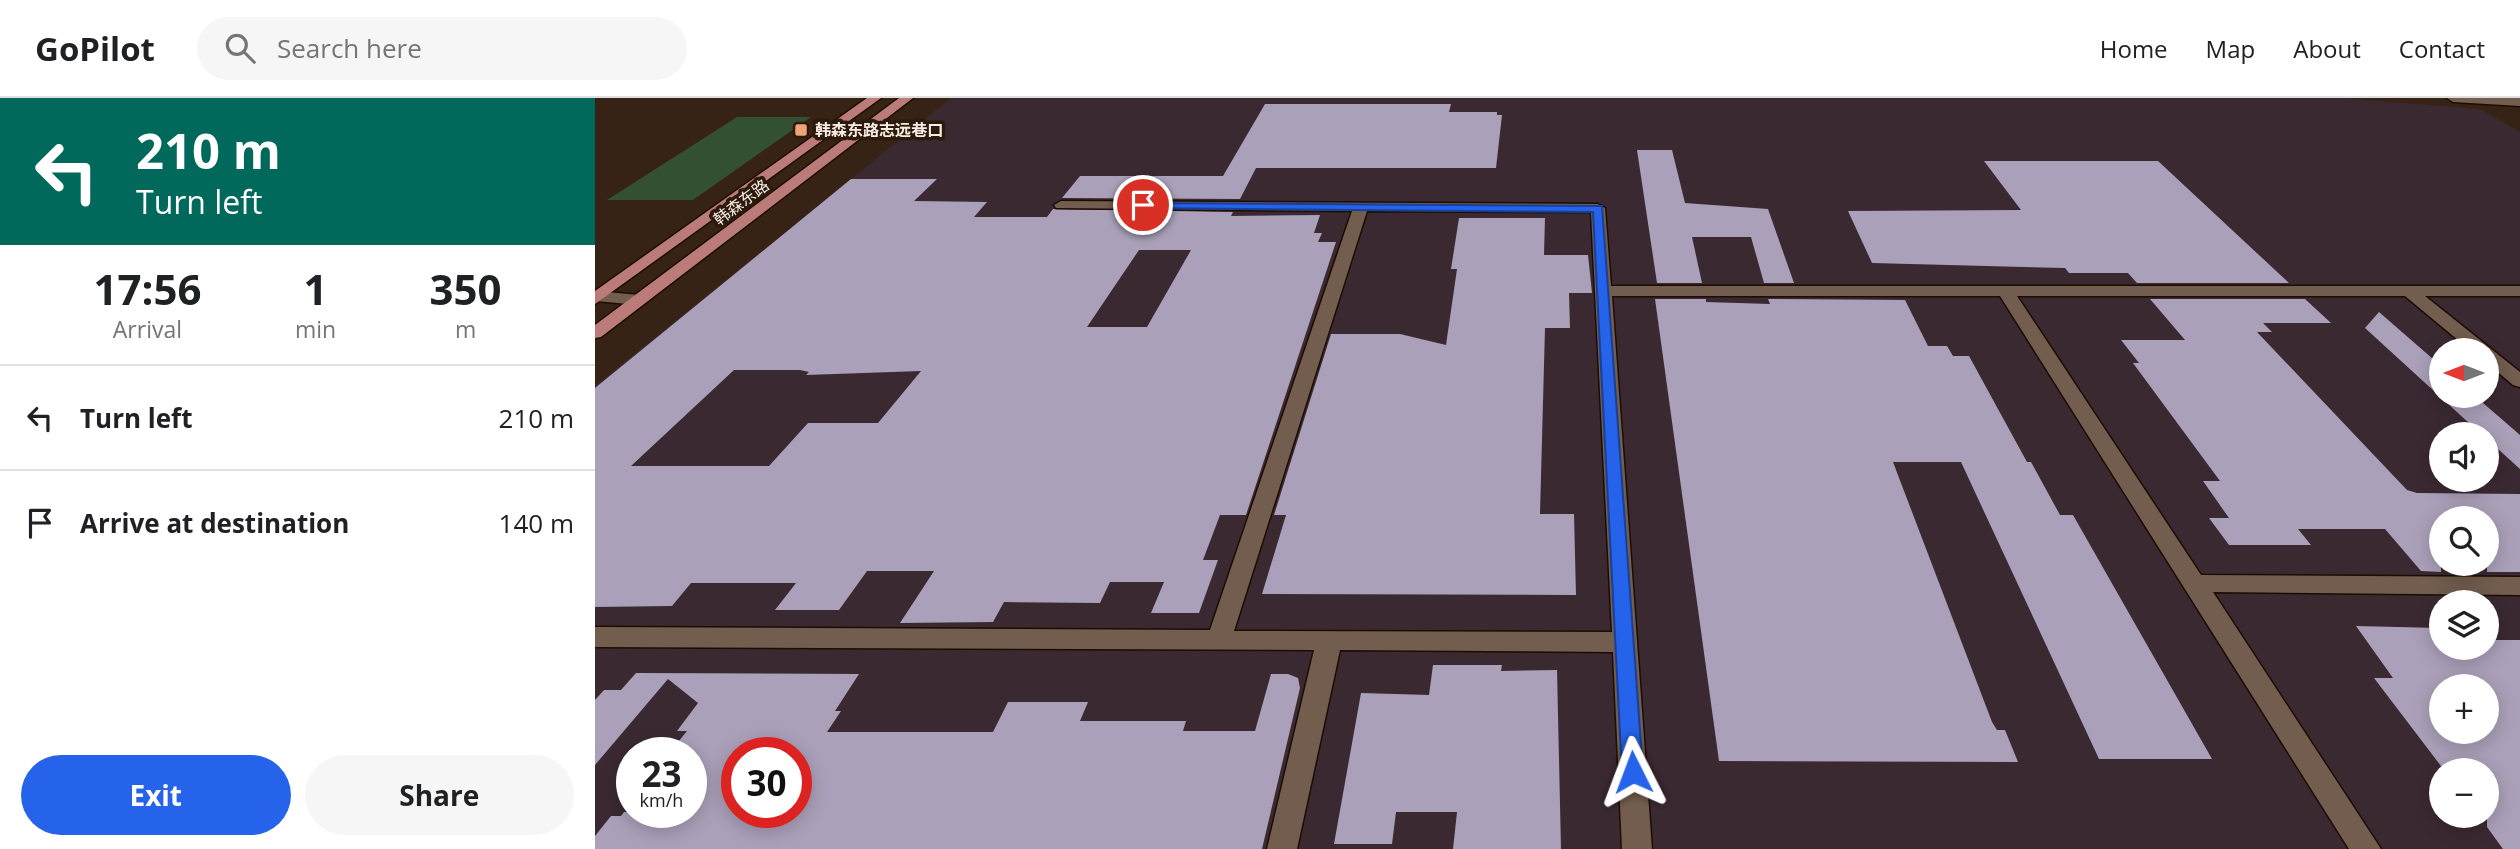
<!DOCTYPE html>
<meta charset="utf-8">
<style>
body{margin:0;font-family:"Open Sans","Noto Sans SC",sans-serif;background:#f6f6f6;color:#202124;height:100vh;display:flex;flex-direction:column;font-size:26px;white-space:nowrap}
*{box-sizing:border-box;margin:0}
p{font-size:23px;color:#757577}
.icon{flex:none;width:38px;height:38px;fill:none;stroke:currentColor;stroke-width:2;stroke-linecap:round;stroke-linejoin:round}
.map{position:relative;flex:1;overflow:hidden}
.side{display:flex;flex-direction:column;background:#fff;width:595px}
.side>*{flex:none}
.hud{background:#00695c;color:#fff;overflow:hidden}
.needle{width:46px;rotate:270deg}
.fabs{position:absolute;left:1834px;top:240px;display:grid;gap:14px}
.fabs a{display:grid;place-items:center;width:70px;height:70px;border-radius:50%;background:#fff;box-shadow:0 4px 18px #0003;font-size:35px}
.speed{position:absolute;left:21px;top:639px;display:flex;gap:14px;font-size:35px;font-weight:700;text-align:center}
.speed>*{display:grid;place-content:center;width:91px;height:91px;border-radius:50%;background:#fff;box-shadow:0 4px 18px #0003;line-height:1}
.speed small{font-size:18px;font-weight:400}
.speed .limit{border:10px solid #d22;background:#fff;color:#111}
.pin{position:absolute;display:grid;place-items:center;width:60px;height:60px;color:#fff;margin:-30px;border:4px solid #fff;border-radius:50%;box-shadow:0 2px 7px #0007}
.me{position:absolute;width:77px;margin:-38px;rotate:357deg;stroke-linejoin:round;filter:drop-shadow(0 0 5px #0008)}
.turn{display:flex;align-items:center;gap:24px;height:147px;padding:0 21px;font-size:32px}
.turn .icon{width:91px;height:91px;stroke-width:2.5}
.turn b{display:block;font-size:49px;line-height:60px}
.eta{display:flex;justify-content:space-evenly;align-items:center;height:119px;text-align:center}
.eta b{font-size:42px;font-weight:700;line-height:49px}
.cta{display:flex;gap:14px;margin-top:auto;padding:14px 21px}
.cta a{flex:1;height:80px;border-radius:42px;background:#2563eb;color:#fff;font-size:28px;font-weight:700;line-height:80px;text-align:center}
.cta a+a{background:#f6f6f6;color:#202124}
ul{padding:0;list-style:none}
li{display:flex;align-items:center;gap:21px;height:105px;padding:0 21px;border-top:2px solid #e0e0e0}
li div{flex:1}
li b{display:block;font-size:26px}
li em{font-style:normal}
header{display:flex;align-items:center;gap:42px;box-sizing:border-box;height:98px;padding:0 35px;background:#fff;border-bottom:2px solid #e0e0e0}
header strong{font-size:33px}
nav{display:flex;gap:38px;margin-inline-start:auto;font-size:24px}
.search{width:490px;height:63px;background:#f6f6f6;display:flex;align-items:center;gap:18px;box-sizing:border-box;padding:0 24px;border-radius:38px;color:#757577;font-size:26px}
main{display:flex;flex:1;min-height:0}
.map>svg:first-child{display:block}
.industrial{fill:#3b2932;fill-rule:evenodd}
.green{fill:#345032}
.building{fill:#aaa0b9;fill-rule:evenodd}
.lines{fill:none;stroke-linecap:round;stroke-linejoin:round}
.minor-casing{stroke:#1d0c02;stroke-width:3}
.major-casing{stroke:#1d0c02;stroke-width:3}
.minor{fill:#725d4e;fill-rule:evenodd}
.major{fill:#bb7c79;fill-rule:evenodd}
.route{fill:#2563eb;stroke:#184099;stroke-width:2}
.poi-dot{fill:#efa376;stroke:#2c1a0c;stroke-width:2.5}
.labels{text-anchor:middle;stroke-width:7;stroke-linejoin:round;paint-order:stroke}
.far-poi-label{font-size:16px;font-weight:bold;fill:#f9ece4;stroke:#2c1a0c;text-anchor:start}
.far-street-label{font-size:16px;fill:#f9ece4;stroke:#2c1a0c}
</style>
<header>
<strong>GoPilot</strong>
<div class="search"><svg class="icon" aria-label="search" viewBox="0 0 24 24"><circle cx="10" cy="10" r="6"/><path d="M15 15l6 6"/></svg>Search here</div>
<nav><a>Home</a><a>Map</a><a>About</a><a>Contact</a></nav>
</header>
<main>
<section class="side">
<div class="hud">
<div class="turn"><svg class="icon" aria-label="left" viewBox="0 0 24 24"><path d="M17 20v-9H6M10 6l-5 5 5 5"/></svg><div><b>210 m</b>Turn left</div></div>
</div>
<div class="eta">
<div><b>17:56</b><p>Arrival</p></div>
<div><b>1</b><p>min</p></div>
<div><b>350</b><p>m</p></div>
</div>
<ul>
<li><svg class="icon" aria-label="left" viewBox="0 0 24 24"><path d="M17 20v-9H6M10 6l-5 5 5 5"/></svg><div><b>Turn left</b></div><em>210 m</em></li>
<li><svg class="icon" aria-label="arrive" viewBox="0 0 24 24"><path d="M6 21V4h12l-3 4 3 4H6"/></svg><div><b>Arrive at destination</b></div><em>140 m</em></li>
</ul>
<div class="cta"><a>Exit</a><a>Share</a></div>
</section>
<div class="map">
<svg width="1925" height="751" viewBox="0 0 1925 751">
<rect width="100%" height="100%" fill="#362316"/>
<!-- industrial -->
<path class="industrial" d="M356,0h1391l138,11 40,23v717h-1925v-463zM1846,252h46v46h-46zM1846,336h46v46h-46zM1846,420h46v46h-46zM1846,504h46v46h-46zM1846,588h46v46h-46zM37,654h59v60h-59zM142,654h59v60h-59zM1846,672h46v46h-46z"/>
<!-- green -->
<path class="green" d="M142,19h74l-118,83h-86z"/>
<!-- building -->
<path class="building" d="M670,6h186l-2,8h48v3h5l-6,53h-240l-16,31 -178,-1 18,-22h143z
M1042,52h35l13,53 83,6 26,74h-30l-13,-46h-59l10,46h-45z
M1389,63h174l131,122h-152l-9,-10h-59l-4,-5 -193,-5 -24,-52 173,-1z
M256,81h86l-23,22 73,1 -13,15h73l6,-8 180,3 -2,4 89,-1 -6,18h8l-4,9h18l-90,273h-26l-17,45h15l-19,53h-48l13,-31h-54l-10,21 -96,-1 -11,20 -93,1 34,-52h-67l-28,39h-64l21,-27h-105l-19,23 -77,1v-219zM544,152h52l-44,77h-60zM139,272h66l9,2 -3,3 115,-4 -43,52h-70l-39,43h-138z
M864,120h86l-1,37h44l4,38h-23l1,35h-25l-5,186h34l2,81 -314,-1 24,-79h-12l57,-181h69l46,11 11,-76h-6z
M1060,201h51v3l64,2 -2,-5 137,1 23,46h19l6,10h16l58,106h4l29,53h13l139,244h-113l-138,-297h-68l99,260 5,8h8l13,32 -299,-1z
M1555,201h155l26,24h-68l9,9h-15l150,158 10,3 103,1v78h-33v-54h-46v54l-20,-1 -36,-42h-87l13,16h-82l-20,-27h20l-26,-37h17l-87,-118h6l-18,-23h64z
M1784,214l62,54v30h34l45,39v34l-33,-30v-5h-6l-116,-106z
M1761,528l84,2 1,20h46v-8h33v209h-17l-16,-22v-57h-43l-70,-92h19zM1846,588h46v46h-46z
M838,567h69l-1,6 56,-1 4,179h-108l4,-37h-61l-4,32h-58l27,-151 68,2z
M41,575l223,1 -24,37h6l-14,21h166l15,-30h80l-8,19h106l-3,10h72l16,-57h17l10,4 2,10 -38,161h-667v-13l16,-20h10l3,-4h67v-60h-21l17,-21h-10l21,-28 -30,-24 -73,86v-65l9,-10h17zM142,654h59v60h-59z"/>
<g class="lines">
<!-- minor casing -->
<g class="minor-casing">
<path id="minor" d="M1852,0h73v8l-67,-4z
M466,103l537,3 7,4 6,78h909v10h-95l95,76v15l-7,-2 -26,-22v-13h-17l-65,-54h-388l184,279 319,2v18l-307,-3 168,257h-32l-349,-553h-388l40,553h-30l-9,-197 -273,-2 -43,199h-30l47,-199 -719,-3v-20l615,3 142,-419 -296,-3 -2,-3zM772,113l224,1 21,420 -378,-1z
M0,193l45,4 8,5 -8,5 -45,-4z"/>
</g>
<!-- major casing -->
<g class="major-casing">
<path id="major" d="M272,0h14l-286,206v-13z
M304,0h14l-312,239 -6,1v-13z"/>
</g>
<!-- minor -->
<use href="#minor" class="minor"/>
<!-- major -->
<use href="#major" class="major"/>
</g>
<!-- route -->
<path class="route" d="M544,105l463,3 41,566 -3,6 -7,3 -8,-3 -3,-6 -29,-560 -450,-4 -5,-3z"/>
<!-- markers -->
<rect class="poi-dot" x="199" y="25" width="14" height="14" rx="3.5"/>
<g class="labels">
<!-- far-poi labels -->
<g class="far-poi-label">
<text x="220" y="38">韩森东路志远巷口</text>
</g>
<!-- far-street labels -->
<g class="far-street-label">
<text transform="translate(146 104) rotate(-37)" y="6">韩森东路</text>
</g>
</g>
</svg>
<div class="fabs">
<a><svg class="needle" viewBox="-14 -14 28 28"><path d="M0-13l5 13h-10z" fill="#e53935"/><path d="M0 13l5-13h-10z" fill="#757577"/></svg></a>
<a><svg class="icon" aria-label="sound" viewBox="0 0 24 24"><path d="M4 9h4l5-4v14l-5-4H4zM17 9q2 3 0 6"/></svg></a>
<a><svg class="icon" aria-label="search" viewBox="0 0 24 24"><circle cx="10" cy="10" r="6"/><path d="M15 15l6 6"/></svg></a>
<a><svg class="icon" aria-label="layers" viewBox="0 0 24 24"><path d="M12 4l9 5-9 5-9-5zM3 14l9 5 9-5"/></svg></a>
<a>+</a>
<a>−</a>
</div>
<div class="speed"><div>23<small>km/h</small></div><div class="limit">30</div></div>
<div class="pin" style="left:548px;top:107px;background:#d93025"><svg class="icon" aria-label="arrive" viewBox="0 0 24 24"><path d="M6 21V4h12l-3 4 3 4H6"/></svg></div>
<svg class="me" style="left:1038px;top:674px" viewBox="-20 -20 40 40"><path d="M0-17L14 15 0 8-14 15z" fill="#2563eb" stroke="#fff" stroke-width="4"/></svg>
</div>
</main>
